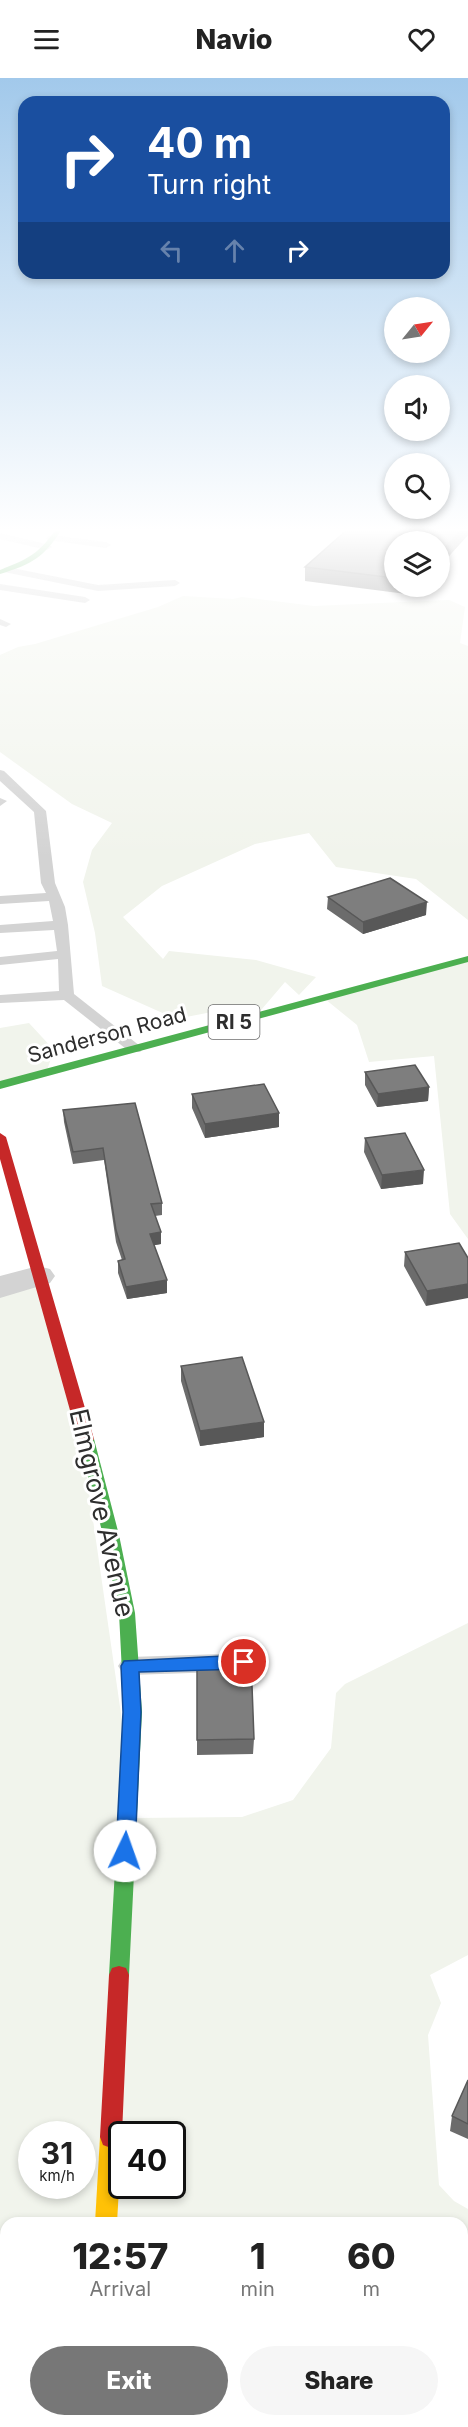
<!DOCTYPE html>
<style>
body{margin:0;font-family:Inter,sans-serif;background:#f6f6f6;color:#222;height:100vh;display:flex;flex-direction:column;font-size:22px;white-space:nowrap}
*{box-sizing:border-box;margin:0}
p{font-size:20px;color:#767676}
.icon{flex:none;width:33px;height:33px;fill:none;stroke:currentColor;stroke-width:2;stroke-linecap:round;stroke-linejoin:round}
.map{position:relative;flex:1;overflow:hidden}
.sheet{position:absolute;left:0px;top:2139px;width:468px;height:210px;display:flex;flex-direction:column;background:#fff;border-radius:18px 18px 0 0;box-shadow:0 3px 9px #0003}
.sheet>*{flex:none}
.banner{position:absolute;left:18px;top:18px;width:432px;height:183px;border-radius:18px;box-shadow:0 3px 9px #0003;background:#1a4fa0;color:#fff;overflow:hidden}
.needle{width:39px;rotate:60deg}
.buttons{position:absolute;left:384px;top:219px;display:grid;gap:12px}
.buttons a{display:grid;place-items:center;width:66px;height:66px;border-radius:50%;background:#fff;box-shadow:0 3px 9px #0003;font-size:30px}
.speed{position:absolute;left:18px;top:2043px;display:flex;gap:12px;font-size:30px;font-weight:700;text-align:center}
.speed>*{display:grid;place-content:center;width:78px;height:78px;border-radius:50%;background:#fff;box-shadow:0 3px 9px #0003;line-height:1}
.speed small{font-size:15px;font-weight:400}
.speed .limit{border:3px solid #111;border-radius:9px;background:#fff;color:#111}
.pin{position:absolute;display:grid;place-items:center;width:51px;height:51px;color:#fff;margin:-26px;border:3px solid #fff;border-radius:50%;box-shadow:0 2px 6px #0007}
.me{position:absolute;width:66px;margin:-33px;rotate:3deg;stroke-linejoin:round;filter:drop-shadow(0 0 4px #0008)}
.turn{display:flex;align-items:center;gap:21px;height:126px;padding:0 30px;font-size:27px}
.turn .icon{width:78px;height:78px;stroke-width:2.5}
.turn b{display:block;font-size:42px;line-height:51px}
.lanes{display:flex;align-items:center;height:57px;padding:0 30px;background:#0003;justify-content:center;gap:30px;direction:ltr}
.lanes .off{opacity:.35}
.eta{display:flex;justify-content:space-evenly;align-items:center;height:102px;text-align:center}
.eta b{font-size:36px;font-weight:800;line-height:42px}
.button{display:flex;gap:12px;margin-top:auto;padding:12px 30px}
.button a{flex:1;height:69px;border-radius:36px;background:#777;color:#fff;font-size:24px;font-weight:800;line-height:69px;text-align:center}
.button a+a{background:#f6f6f6;color:#222}
header{display:flex;justify-content:space-between;align-items:center;height:78px;padding:0 30px;background:#fff;font-size:27px;font-weight:800}
.map>svg:first-child{display:block}
.green{fill:#f1f4ec;fill-rule:evenodd}
.lines{fill:none;stroke-linecap:round;stroke-linejoin:round}
.lane{fill:#d3d3d3;fill-rule:evenodd}
.street{fill:#d3d3d3;fill-rule:evenodd}
.fast{fill:#4caf50;fill-rule:evenodd}
.slow{fill:#ffc107;fill-rule:evenodd}
.jam{fill:#c62828;fill-rule:evenodd}
.wall{fill:#6c6c6c}
.shaded-wall{fill:#585858}
.building{fill:#7e7e7e;stroke:#585858;stroke-width:1.5}
.route{fill:#1a73e8;stroke:#114b97;stroke-width:1.5}
.labels{text-anchor:middle;stroke-width:6;stroke-linejoin:round;paint-order:stroke}
.shield{fill:#fff;stroke:#6d6d6d;stroke-width:1.5}
.shield-label{font-size:20px;font-weight:bold;fill:#2e2e2e}
.street-label{font-size:21px;fill:#2e2e2e;stroke:#fff}
.near-street-label{font-size:26px;fill:#2e2e2e;stroke:#fff}
</style>
<header><svg class="icon" aria-label="menu" viewBox="0 0 24 24"><path d="M4 6h16M4 12h16M4 18h16"/></svg>Navio<svg class="icon" aria-label="heart" viewBox="0 0 24 24"><path d="M12 20l-8-8c-3-5 5-10 8-4 3-6 11-1 8 4z"/></svg></header>
<div class="map">
<svg width="468" height="2349" viewBox="0 0 468 2349">
<rect width="100%" height="100%" fill="#fff"/>
<!-- green -->
<path class="green" d="M183,518l50,3 9,-2 72,9 135,-6 16,7 -5,36 8,3v274l-52,-41 -80,-12 -27,-34 -54,11 -93,42 -39,31 40,42 6,-8 87,9 60,17 -17,18 -14,-13 -29,34 -34,-6 -46,9 -74,-33 -7,-53 -12,-51 9,-32 20,-27 -40,-19 -72,-52v-97l18,-8 17,-3 123,-37z
M468,881v280l-18,-25 -16,-158 -65,6 -12,-37 -32,-26z
M29,945l25,27 -8,23 -46,13v-58z
M38,1198l35,105 63,437 106,-1 51,-17 38,-52 5,-55 9,-9 123,-61v332l-38,20 11,28 -13,32 11,150 15,16 14,8v218h-468v-1140zM32,2056h50v52h-50zM122,2056h50v52h-50zM6,2145h456v198h-456z"/>
<g class="lines">
<!-- lane -->
<path class="lane" d="M0,455l50,12 2,2 -5,3 -47,-11z
M51,457l55,7 5,3 -5,3 -58,-8 -2,-2z
M7,489l91,18 77,-5 5,3 -5,3 -77,5 -94,-19v-4z
M0,506l85,13 5,3 -5,3 -85,-13z
M0,541l11,5 -5,3 -6,-2z
M0,692l4,1 42,40 9,72 10,24 3,18 6,69 66,52 3,3 -3,3h-10l-66,-52 -64,3v-8l59,-4 -1,-32 -58,6v-8l57,-6 -3,-21 -54,3v-8l53,-4 -4,-20 -49,3v-8l46,-3 -5,-10 -7,-71 -34,-31z
M0,720l7,3 -7,5z
M221,1576l8,3 4,6 -4,6 -8,3 -91,3 -8,-3 -4,-6 4,-6 8,-3z"/>
<!-- street -->
<path class="street" d="M38,1188l12,3 5,7 -5,7 -50,15v-22z
M462,2314l6,2v33h-48l3,-6h39z
M59,2343h60l-1,6h-60z
M201,2343h75l3,6h-75z"/>
<!-- fast -->
<path class="fast" d="M56,451h6c-18,28 -29,35 -62,45v-4c28,-11 39,-16 56,-41z
M468,878v6l-468,127v-8z
M86,1356l5,1 3,4 25,96 16,78 7,99 -13,263 -3,7 -7,2 -7,-2 -3,-7 15,-263 -5,-99 -16,-78 -25,-96 3,-4z"/>
<!-- slow -->
<path class="slow" d="M111,2048l8,3 3,7 -5,87h-22l5,-86 3,-8z"/>
<!-- jam -->
<path class="jam" d="M0,1055l6,4 88,302 -3,4h-10l-3,-4 -78,-280z
M119,1888l7,2 3,7 -7,159 -3,11 -8,3 -8,-3 -3,-8 9,-162 3,-7z"/>
</g>
<!-- wall -->
<path class="wall" d="M348,451h120v6l-28,31v-24h-46v44h27l-7,9 -109,-14v-14z
M328,819l98,18 -63,19 -36,-25z
M365,994l64,15 -1,14 -51,6 -12,-22z
M192,1016l87,19v14l-74,11 -13,-30z
M63,1032l99,93v12l-7,1 6,16v12l-7,1 13,48 -40,6 -9,-26v-12l4,-1 -6,-18 -12,-82 -31,4 -9,-42z
M365,1060l58,46 -42,5 -17,-37z
M459,1165l-33,63 -22,-40 1,-14z
M181,1288l83,56v15l-64,9 -19,-65z
M197,1582l57,79 -1,15 -56,1z
M468,2002v59l-18,-8 2,-15z"/>
<!-- shaded-wall -->
<path class="shaded-wall" d="M462,451h6v6l-28,31v-13z
M414,508h7l-7,9z
M427,824l-1,13 -63,19v-12z
M429,1009l-1,14 -51,6 1,-13z
M279,1035v14l-74,11v-14z
M424,1092l-1,14 -42,5 1,-14z
M161,1154v12l-11,2v-12z
M167,1202v13l-40,6 -1,-12z
M468,1206v14l-42,8 1,-15z
M264,1344v15l-64,9v-15z"/>
<!-- building -->
<path class="building" d="M348,451h114l-22,24v-11h-46v36l-89,-11z
M390,800l37,24 -64,20 -35,-25z
M415,987l14,22 -51,7 -13,-22z
M264,1006l15,29 -74,11 -13,-30z
M135,1025l27,100 -11,1 10,28 -11,2 17,46 -41,7 -8,-26 7,-2 -9,-29 -13,-82 -30,4 -10,-42z
M405,1055l19,37 -42,5 -17,-37z
M459,1165l9,15v26l-41,7 -22,-39z
M242,1279l22,65 -64,9 -19,-65z
M251,1581l3,80 -57,1v-80z
M468,2002v44l-16,-8z"/>
<!-- sky -->
<linearGradient id="sky" x2="0" y2="1"><stop stop-color="#a2c9eb"/><stop offset="0.58" stop-color="#fff"/><stop offset="1" stop-color="#fff" stop-opacity="0"/></linearGradient>
<rect width="468" height="780" fill="url(#sky)"/>
<!-- route -->
<path class="route" d="M244,1577l7,2 2,5 -2,5 -7,2 -105,3 2,40 -6,139 -3,6 -7,3 -7,-3 -2,-6 7,-139 -2,-46 3,-5z"/>
<g class="labels">
<!-- shield labels -->
<rect class="shield" x="208.5" y="927" width="51" height="34" rx="4.5"/>
<g class="shield-label">
<text x="234" y="951">RI 5</text>
</g>
<!-- street labels -->
<g class="street-label">
<text transform="translate(107 957) rotate(-15)" y="7">Sanderson Road</text>
</g>
<!-- near-street labels -->
<g class="near-street-label">
<text transform="translate(102 1435) rotate(77)" y="9">Elmgrove Avenue</text>
</g>
</g>
</svg>
<div class="buttons">
<a><svg class="needle" viewBox="-14 -14 28 28"><path d="M0-13l5 13h-10z" fill="#e53935"/><path d="M0 13l5-13h-10z" fill="#767676"/></svg></a>
<a><svg class="icon" aria-label="sound" viewBox="0 0 24 24"><path d="M4 9h4l5-4v14l-5-4H4zM17 9q2 3 0 6"/></svg></a>
<a><svg class="icon" aria-label="search" viewBox="0 0 24 24"><circle cx="10" cy="10" r="6"/><path d="M15 15l6 6"/></svg></a>
<a><svg class="icon" aria-label="layers" viewBox="0 0 24 24"><path d="M12 4l9 5-9 5-9-5zM3 14l9 5 9-5"/></svg></a>
</div>
<div class="speed"><div>31<small>km/h</small></div><div class="limit">40</div></div>
<div class="pin" style="left:244px;top:1584px;background:#d93025"><svg class="icon" aria-label="arrive" viewBox="0 0 24 24"><path d="M6 21V4h12l-3 4 3 4H6"/></svg></div>
<svg class="me" style="left:125px;top:1773px" viewBox="-20 -20 40 40"><circle r="19" fill="#fff"/><path d="M0-13L10 11 0 6-10 11z" fill="#1a73e8"/></svg>
<div class="banner">
<div class="turn"><svg class="icon" aria-label="right" viewBox="0 0 24 24"><path d="M7 20v-9h11M14 6l5 5-5 5"/></svg><div><b>40 m</b>Turn right</div></div>
<div class="lanes"><svg class="icon off" aria-label="left" viewBox="0 0 24 24"><path d="M17 20v-9H6M10 6l-5 5 5 5"/></svg><svg class="icon off" aria-label="ahead" viewBox="0 0 24 24"><path d="M12 20V5M6 11l6-6 6 6"/></svg><svg class="icon" aria-label="right" viewBox="0 0 24 24"><path d="M7 20v-9h11M14 6l5 5-5 5"/></svg></div>
</div>
<section class="sheet">
<div class="eta">
<div><b>12:57</b><p>Arrival</p></div>
<div><b>1</b><p>min</p></div>
<div><b>60</b><p>m</p></div>
</div>
<div class="button"><a>Exit</a><a>Share</a></div>
</section>
</div>
